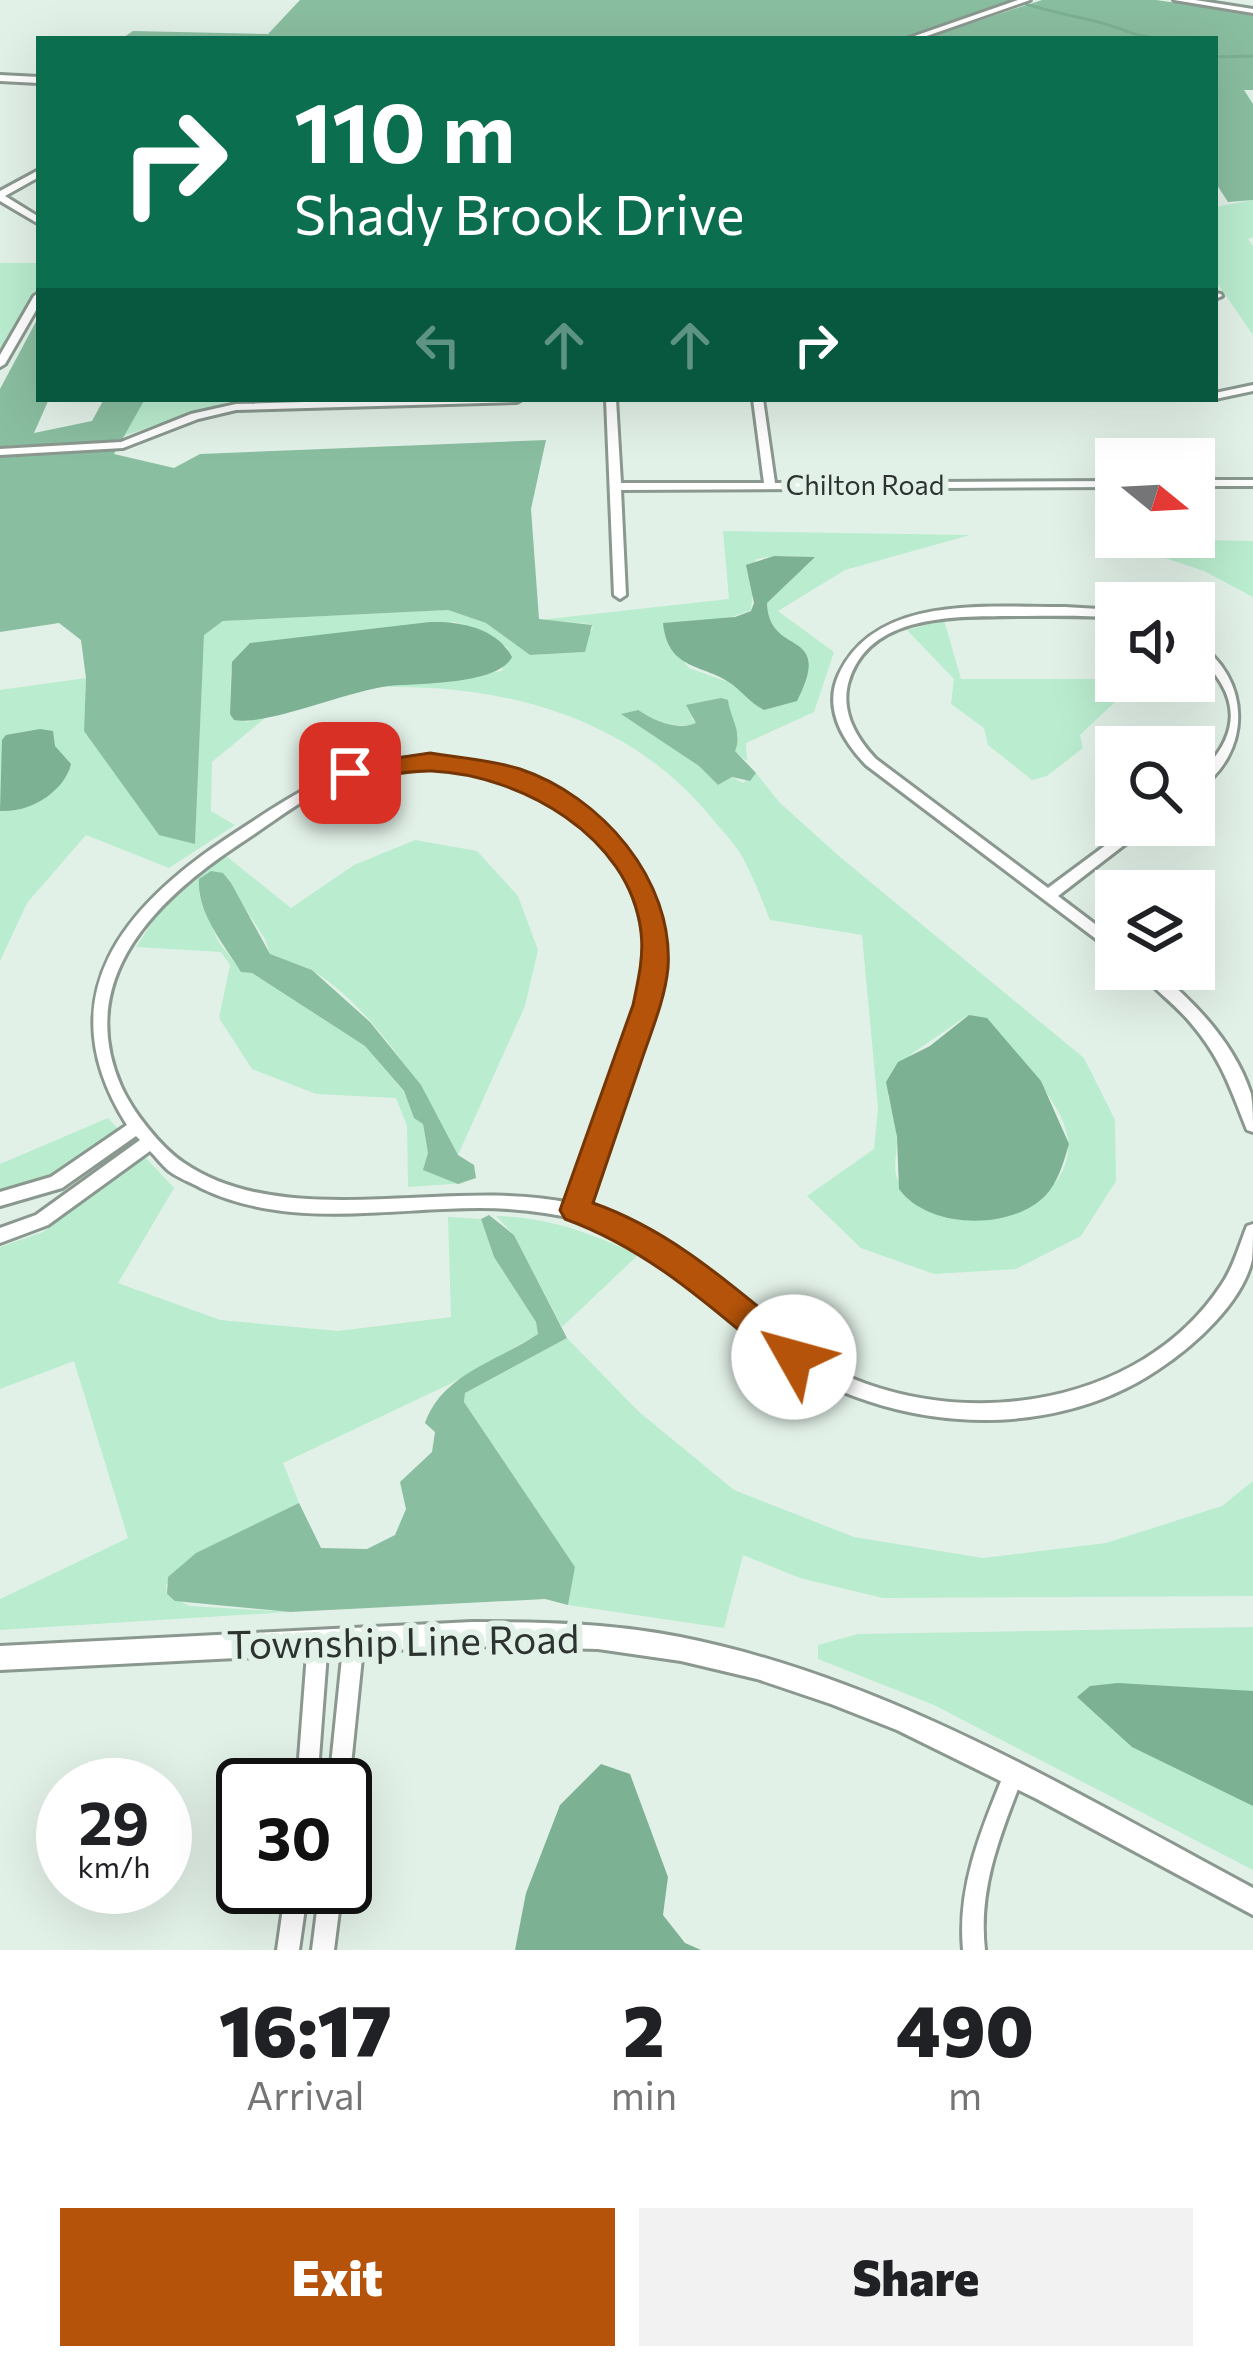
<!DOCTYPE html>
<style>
body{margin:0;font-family:Commissioner,sans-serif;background:#f2f2f2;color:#202124;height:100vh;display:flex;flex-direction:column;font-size:45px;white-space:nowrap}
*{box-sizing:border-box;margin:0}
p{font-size:39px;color:#757577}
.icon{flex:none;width:66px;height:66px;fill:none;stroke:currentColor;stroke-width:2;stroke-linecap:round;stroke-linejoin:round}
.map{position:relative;height:1950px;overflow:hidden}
.drawer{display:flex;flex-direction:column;background:#fff;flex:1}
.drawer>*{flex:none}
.guide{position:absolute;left:36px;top:36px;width:1182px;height:366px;border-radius:0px;box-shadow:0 12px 48px #0002;background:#0b6e4f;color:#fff;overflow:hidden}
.needle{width:78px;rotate:108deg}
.tools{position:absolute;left:1095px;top:438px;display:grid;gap:24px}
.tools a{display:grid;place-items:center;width:120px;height:120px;border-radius:0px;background:#fff;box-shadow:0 12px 48px #0002;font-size:60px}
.speed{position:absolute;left:36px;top:1758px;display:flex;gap:24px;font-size:60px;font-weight:700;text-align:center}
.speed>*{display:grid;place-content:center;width:156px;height:156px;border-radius:50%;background:#fff;box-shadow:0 12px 48px #0002;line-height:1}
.speed small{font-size:30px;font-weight:400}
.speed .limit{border:6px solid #111;border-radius:18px;background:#fff;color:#111}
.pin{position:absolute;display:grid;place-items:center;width:102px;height:102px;color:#fff;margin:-51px;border-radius:24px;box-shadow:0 6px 18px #0006}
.me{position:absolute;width:132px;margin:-66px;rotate:308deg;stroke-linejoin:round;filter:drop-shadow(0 0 9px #0008)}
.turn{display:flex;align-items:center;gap:42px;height:252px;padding:0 60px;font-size:54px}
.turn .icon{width:156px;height:156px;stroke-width:2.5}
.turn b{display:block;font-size:84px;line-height:102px}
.lanes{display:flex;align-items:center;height:114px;padding:0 60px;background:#0003;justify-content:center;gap:60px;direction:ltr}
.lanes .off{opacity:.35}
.eta{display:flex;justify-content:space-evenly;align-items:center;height:204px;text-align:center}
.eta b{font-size:72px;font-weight:800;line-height:84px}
.primary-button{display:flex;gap:24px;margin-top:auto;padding:24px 60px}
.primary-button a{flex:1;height:138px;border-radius:0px;background:#b45309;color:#fff;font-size:48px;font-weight:800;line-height:138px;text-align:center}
.primary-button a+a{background:#f2f2f2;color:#202124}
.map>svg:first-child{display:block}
.green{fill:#baeccf;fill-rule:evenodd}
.forest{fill:#8abea0}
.water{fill:#7db193}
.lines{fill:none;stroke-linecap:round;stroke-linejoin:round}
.stream{stroke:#7db193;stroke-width:3}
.minor-casing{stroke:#8a988f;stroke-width:6}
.tertiary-casing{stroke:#8a988f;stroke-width:6}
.minor{fill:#fff;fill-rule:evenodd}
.tertiary{fill:#fff;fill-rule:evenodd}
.route{fill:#b45309;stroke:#753606;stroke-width:3}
.labels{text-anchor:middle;stroke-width:12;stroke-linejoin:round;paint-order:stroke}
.far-street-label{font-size:27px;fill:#2d3330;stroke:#e2f1e8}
.near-street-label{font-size:39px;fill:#2d3330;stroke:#e2f1e8}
</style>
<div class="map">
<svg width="1253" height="1950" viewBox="0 0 1253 1950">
<rect width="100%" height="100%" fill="#e2f1e8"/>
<!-- green -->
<path class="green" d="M1253,200v37l-5,2 5,7v89l-38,-55v-73z
M0,263h39v26l-39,62z
M145,399h92l-117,38z
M723,531l247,4 -125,35 -67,41 56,41 -20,60 -68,31 1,18 -13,-10 4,-16 -11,-24 -36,7 6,5c-21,7 -42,-2 -60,-13l-15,4 77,52 19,19 14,-8 11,6 13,-10 23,29 61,55 244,201 31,62 1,61 -35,55 -65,33 -82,5 -73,-26 -54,-52 67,-47 4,-41 -16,-173 -92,-15c-8,-20 -16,-41 -26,-60 -8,-16 -23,-30 -34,-44 -81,-98 -202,-131 -325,-129l117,-16 6,-23 -27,-17 -26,-9 -205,21 -19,27 -1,44 17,8 23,-8 -58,48 -1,49 24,14 -66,43 -83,-33 -59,68 -27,58v-271l86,-12 -2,53 111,113 9,-210 20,-13 224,-11 38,13 44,32 55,-3 1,-15 7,-9 -3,-4 -51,-4 190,-21zM774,556l40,1 -47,46c2,55 68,25 29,98l-32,9 -33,-27 -42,-15 -22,-27 84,-31 5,-51zM968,1015c23,2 35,25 48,40 19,22 49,56 52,85 7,80 -141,112 -171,38 -4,-10 0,-26 0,-37 -1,-15 -5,-30 -9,-45l22,-41z
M1105,538l148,3v56l-49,-26z
M1098,619l18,2v60h11l-13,10 1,11 -35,33 3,13 -36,28 -15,4 -44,-35 -4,-17 -33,-24 3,-25 -47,-49 37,-10 17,59h148z
M415,840l62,11 41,45 20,54 -13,56 -67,149c-31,-61 -84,-147 -145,-184 -13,-8 -29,-9 -43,-17l-5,-15 -42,-65 -24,20 19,47 23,30 11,2 113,73 39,46 10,25 9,6c3,28 11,61 44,60l-59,4 -1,-61 -11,-28 -80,-4 -64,-25 -33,-51 11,-53 -9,-13 -85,-5 25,-38 64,-54 66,53 63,-43z
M108,1118l12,13c-39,27 -72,51 -120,60v-27z
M145,1157l29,31 -56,95 102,37 118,11 113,-14 -3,-100 33,2 13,38 42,65 2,12 -86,49 -169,80 16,40 -102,50 -31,32 1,10 23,11 100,6 -290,18v-31l128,-61 -54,-177 -74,28v-142l43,-15z
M496,1216c52,1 95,17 142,39l-76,72 -48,-92z
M567,1338l71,73 96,79 120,47 129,21 123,-15 116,-37 31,-25v115l-370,2 -83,-20 -57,-23 -19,73 -156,-23 7,-38 -111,-165 1,-9z
M1253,1627v243l-319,-165 -116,-46v-14l40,-11z"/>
<!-- forest -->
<path class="forest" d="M300,0h716l-117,39h-778l12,-8 135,3z
M1042,0h114l97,14v76h-9l9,14v96l-25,2 -13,-20v-143h-292z
M39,316v83h10l-15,34 58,-12 12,-22h41l-31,55 60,14 26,-14 346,-14 -15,69 8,110 53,6 -7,27 -55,3 -44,-32 -38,-13 -225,11 -19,14 -9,209 -36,-9 -75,-104 2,-53 -5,-38 -22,-17 -59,9v-243z
M721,698l7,2c2,18 15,32 7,51l21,22 -6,8 -18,-4 -14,8 -19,-19 -78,-52 17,-4c17,11 39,21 58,13l-10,-18z
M211,871l12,2 8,10 39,71 42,16 58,52 51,63 37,70 16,10 2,13 -18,6 -35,-14 5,-17 -5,-29 -9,-6 -10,-27 -39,-45 -113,-73 -11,-1c-17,-28 -44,-58 -42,-93z
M489,1215l25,20 53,103 -102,55 -1,9 111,165 -7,38 -23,-6 -255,13 -115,-11 -8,-7 1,-17 28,-24 103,-50 22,45 46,1 28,-14 11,-26 -6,-27 32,-30 3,-20 -10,-9c17,-49 73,-62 113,-89l-2,-12 -42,-65 -13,-38z"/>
<!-- water -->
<path class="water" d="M774,556l41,1 -48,46c2,56 68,23 30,98l-33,9c-13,-7 -20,-16 -31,-25 -29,-22 -65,-13 -70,-62l72,-6 16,-6 3,-8 -8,-38z
M430,622c30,-1 67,6 82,35 -14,28 -93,26 -123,29 -42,5 -122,40 -155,34l-4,-6 2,-52 18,-19z
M40,729l13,2 2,15 16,18c-6,26 -39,49 -71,47l2,-71 4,-5z
M969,1015l18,3 54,63 28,63c-5,17 -11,39 -24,52 -35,35 -117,33 -146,-7l-2,-52 -11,-55 12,-20 32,-16z
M1118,1683l135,8v115l-121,-59 -55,-50 13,-11z
M601,1764l29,10 38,103 -5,38 22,28 16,7h-186l11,-57 34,-88z"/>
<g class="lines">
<!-- stream -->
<path class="stream" d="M1013,0c26,9 50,14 77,20 30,6 40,17 76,19
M1215,57l38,-1"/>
<!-- minor casing -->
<g class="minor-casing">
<path id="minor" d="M1018,0h12l-112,39h-12z
M1174,0h21l58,9v4z
M0,75l39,2v6l-39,-2z
M39,170v7l-34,19 34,21v7l-39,-23v-10z
M39,293v12l-34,59 -5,3v-12l34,-59z
M1215,293l6,1 1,2 -7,3z
M1253,385v6l-38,8h-1l1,-6z
M402,399h120l-5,3 -281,8 -38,9 -75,29 -123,7v-6l121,-7 70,-28 45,-10z
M606,399h10l5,84h143l-11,-84h10l12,84 341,-2v6l-495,3 5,105 -6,4 -6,-4z
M1194,480h59v6h-59z
M1065,607l51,3v8c-31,-3 -62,-2 -93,-2 -60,1 -155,-6 -175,68 -7,29 9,55 28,75l172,129 85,-63h17l-92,71 58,44v14l-250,-189c-23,-24 -43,-57 -27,-91 38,-81 151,-66 226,-67z
M1194,641c59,36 59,115 0,151v-13c49,-43 49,-84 0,-127z
M418,757c21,1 43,2 64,6 83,18 164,80 176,168 4,25 0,50 -3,74l-69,201c90,20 154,111 233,156 127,73 320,50 403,-78 12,-18 17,-38 25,-58l6,-2c0,11 0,25 -1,36 -10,43 -58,86 -93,109 -116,79 -285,62 -394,-22 -53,-41 -110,-109 -177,-126 -36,-8 -71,-13 -108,-13 -93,0 -193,22 -279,-20 -11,-6 -23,-10 -32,-17 -7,-6 -13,-14 -19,-20l-102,74 -48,18v-15l36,-13 104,-75 -4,-4 -74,52 -62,18v-14l51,-15 76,-52c-82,-129 -2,-221 108,-292 67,-44 101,-68 183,-76zM418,767c64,2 119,18 168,61 50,44 69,110 54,175 -6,26 -18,53 -27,78 -14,41 -29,81 -43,122 -118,-26 -284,30 -386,-40 -23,-15 -52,-52 -63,-77 -48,-110 39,-190 123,-245 35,-23 70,-52 111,-64 20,-6 41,-8 63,-10z
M1137,969h17c40,32 81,75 97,125 2,12 2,26 2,38l-6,-2c-17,-43 -26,-72 -57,-108 -16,-19 -38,-34 -53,-53z
M354,1628l7,3 3,7 -15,147 -4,8v-8h-16l15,-147 3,-7z
M318,1630l7,3 3,7 -11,145h-20l11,-145 3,-7z
M1013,1766l7,3 3,7c-22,57 -45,111 -38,174h-22c-6,-65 19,-122 43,-181z
M286,1887h22l-9,63h-22z
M320,1887h22l-8,63h-22z"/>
</g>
<!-- tertiary casing -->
<g class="tertiary-casing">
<path id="tertiary" d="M472,1622c69,0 139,1 208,15 207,41 390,153 573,251v27l-216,-116 -140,-69 -66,-26 -74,-25 -76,-18 -83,-12 -126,-3 -472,24v-24z"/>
</g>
<!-- minor -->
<use href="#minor" class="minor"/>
<!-- tertiary -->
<use href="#tertiary" class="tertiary"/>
</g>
<!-- route -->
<path class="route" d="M430,753c30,5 62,7 90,16 81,27 154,111 148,199 -3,30 -15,59 -25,88 -17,49 -33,98 -50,147 83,29 146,89 213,143l5,11 -5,10 -12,5 -11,-5c-69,-57 -132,-117 -218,-148l-5,-9 73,-205c5,-24 11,-48 8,-73 -11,-96 -121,-157 -209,-161 -26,-1 -56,7 -82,11l-12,-9 12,-8z"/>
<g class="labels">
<!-- far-street labels -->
<g class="far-street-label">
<text x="865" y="495">Chilton Road</text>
</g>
<!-- near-street labels -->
<g class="near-street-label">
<text transform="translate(403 1642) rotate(-1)" y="14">Township Line Road</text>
</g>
</g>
</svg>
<div class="tools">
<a><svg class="needle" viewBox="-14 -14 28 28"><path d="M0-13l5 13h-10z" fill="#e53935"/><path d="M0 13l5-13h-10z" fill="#757577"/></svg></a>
<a><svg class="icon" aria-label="sound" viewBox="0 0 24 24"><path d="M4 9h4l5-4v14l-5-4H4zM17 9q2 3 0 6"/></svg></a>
<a><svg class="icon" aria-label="search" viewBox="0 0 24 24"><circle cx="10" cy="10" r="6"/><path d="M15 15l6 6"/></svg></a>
<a><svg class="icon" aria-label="layers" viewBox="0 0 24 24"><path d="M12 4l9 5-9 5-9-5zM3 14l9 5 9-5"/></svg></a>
</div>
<div class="speed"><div>29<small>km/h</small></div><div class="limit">30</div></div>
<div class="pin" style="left:350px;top:773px;background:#d93025"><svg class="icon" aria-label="arrive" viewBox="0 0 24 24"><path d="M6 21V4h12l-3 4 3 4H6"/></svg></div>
<svg class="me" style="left:794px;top:1357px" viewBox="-20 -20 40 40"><circle r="19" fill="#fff"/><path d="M0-13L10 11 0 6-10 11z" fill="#b45309"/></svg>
<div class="guide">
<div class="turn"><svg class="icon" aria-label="right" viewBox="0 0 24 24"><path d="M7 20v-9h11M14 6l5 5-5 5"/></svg><div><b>110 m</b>Shady Brook Drive</div></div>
<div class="lanes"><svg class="icon off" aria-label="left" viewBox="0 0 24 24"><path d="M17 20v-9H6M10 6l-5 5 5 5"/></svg><svg class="icon off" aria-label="ahead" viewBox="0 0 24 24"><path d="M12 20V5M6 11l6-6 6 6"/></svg><svg class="icon off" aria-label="ahead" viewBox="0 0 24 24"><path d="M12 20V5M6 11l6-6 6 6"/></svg><svg class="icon" aria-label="right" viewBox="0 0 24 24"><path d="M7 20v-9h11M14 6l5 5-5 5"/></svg></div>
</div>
</div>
<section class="drawer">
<div class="eta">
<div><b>16:17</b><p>Arrival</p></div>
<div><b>2</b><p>min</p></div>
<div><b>490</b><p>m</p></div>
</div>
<div class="primary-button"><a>Exit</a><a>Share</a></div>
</section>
